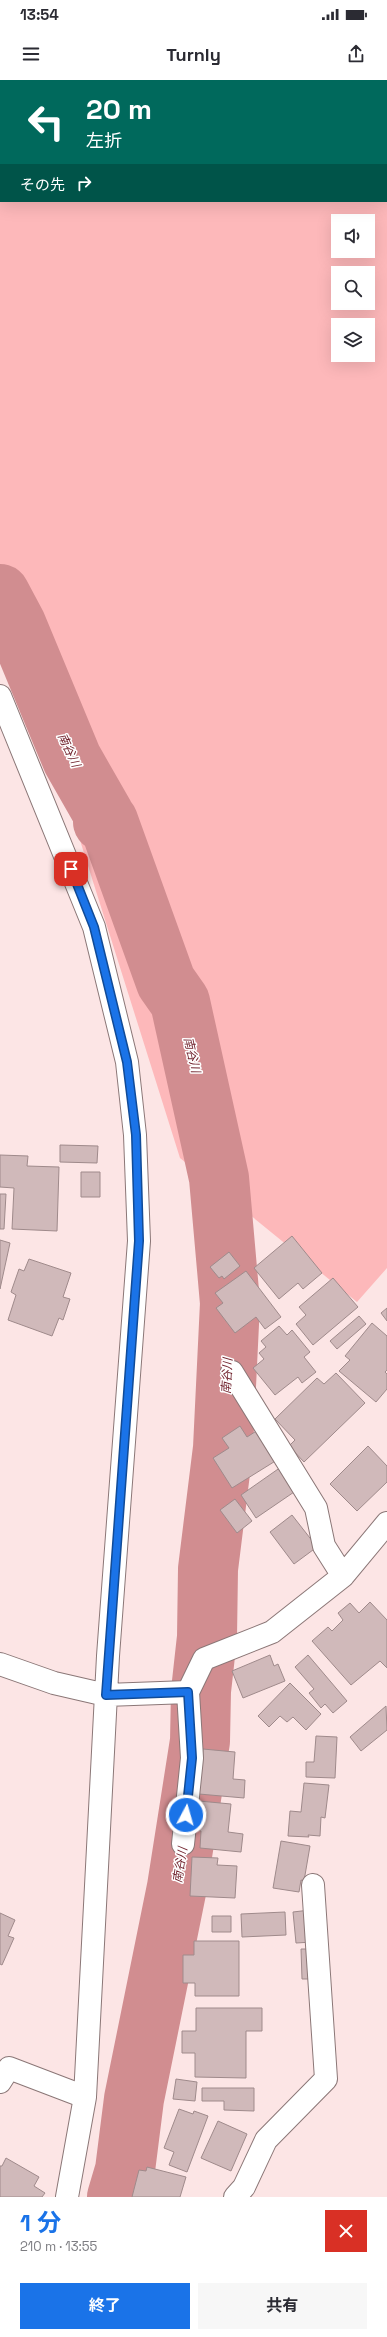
<!DOCTYPE html>
<html lang="ja">
<meta charset="utf-8">
<style>
body{margin:0;font-family:"Space Grotesk","Noto Sans JP",sans-serif;background:#f7f7f7;color:#2b2b33;height:100vh;display:flex;flex-direction:column;font-size:15px;white-space:nowrap}
*{box-sizing:border-box;margin:0}
p{font-size:13px;color:#7c7c81}
.icon{flex:none;width:22px;height:22px;fill:none;stroke:currentColor;stroke-width:2;stroke-linecap:round;stroke-linejoin:round}
.map{position:relative;height:2117px;overflow:hidden}
.sheet{display:flex;flex-direction:column;background:#fff;flex:1}
.sheet>*{flex:none}
.hud{position:absolute;left:0px;top:0px;width:387px;height:122px;box-shadow:0 4px 16px #0002;background:#00695c;color:#fff;overflow:hidden}
.controls{position:absolute;left:331px;top:134px;display:grid;gap:8px}
.controls a{display:grid;place-items:center;width:44px;height:44px;border-radius:0px;background:#fff;box-shadow:0 4px 16px #0002;font-size:20px}
.pin{position:absolute;display:grid;place-items:center;width:34px;height:34px;color:#fff;margin:-17px;border-radius:8px;box-shadow:0 2px 6px #0006}
.me{position:absolute;width:44px;margin:-22px;rotate:6deg;stroke-linejoin:round;filter:drop-shadow(0 0 3px #0008)}
.turn{display:flex;align-items:center;gap:14px;height:84px;padding:0 20px;font-size:18px}
.turn .icon{width:52px;height:52px;stroke-width:2.5}
.turn b{display:block;font-size:28px;line-height:34px}
.then{display:flex;align-items:center;height:38px;padding:0 20px;background:#0003;gap:8px;font-size:15px}
.round{display:grid;place-items:center;flex:none;width:42px;height:42px;border-radius:0px;background:#f7f7f7}
.summary{display:flex;align-items:center;justify-content:space-between;height:68px;padding:0 20px}
h1{font-size:24px;font-weight:700;line-height:30px;color:#1a73e8}
.primary-button{display:flex;gap:8px;margin-top:auto;padding:8px 20px}
.primary-button a{flex:1;height:46px;border-radius:0px;background:#1a73e8;color:#fff;font-size:16px;font-weight:700;line-height:46px;text-align:center}
.primary-button a+a{background:#f7f7f7;color:#2b2b33}
.status{display:flex;justify-content:space-between;align-items:center;height:28px;padding:0 20px;background:#fff;direction:ltr}
.status svg{height:11px;fill:currentColor}
header{display:flex;justify-content:space-between;align-items:center;height:52px;padding:0 20px;background:#fff;font-size:18px;font-weight:700}
.map>svg:first-child{display:block}
.green{fill:#fdb8ba;fill-rule:evenodd}
.lines{fill:none;stroke-linecap:round;stroke-linejoin:round}
.river{stroke:#d18d90;stroke-width:60}
.building{fill:#d0b9ba;stroke:#9f8a8b}
.minor-casing{stroke:#8b7777;stroke-width:24}
.minor{stroke:#fff;stroke-width:22}
.route-casing{stroke:#114b97;stroke-width:10}
.route{stroke:#1a73e8;stroke-width:7}
.labels{text-anchor:middle;stroke-width:3;stroke-linejoin:round;paint-order:stroke}
.water-label{font-size:12px;font-style:italic;fill:#6e1e29;stroke:#fff}
</style>
<div class="status"><b>13:54</b><svg viewBox="0 0 49 12"><path d="M0 12V9h3v3zM5 12V6h3v6zM10 12V3h3v9zM15 12V0h3v12zM26 1h20v11H26zM47 4h2v5h-2z"/></svg></div>
<header><svg class="icon" aria-label="menu" viewBox="0 0 24 24"><path d="M4 6h16M4 12h16M4 18h16"/></svg>Turnly<svg class="icon" aria-label="share" viewBox="0 0 24 24"><path d="M12 15V3M7 8l5-5 5 5M5 13v7h14v-7"/></svg></header>
<div class="map">
<svg width="387" height="2117" viewBox="0 0 387 2117">
<rect width="100%" height="100%" fill="#fce5e5"/>
<!-- green -->
<path class="green" d="M0,0h387v1188l-30,34 -177,-144 -180,-572zM1,1h385v120h-385zM338,141h30v30h-30zM338,193h30v30h-30zM338,245h30v30h-30z"/>
<g class="lines">
<!-- river -->
<path class="river" d="M0,514l16,30 56,135 32,56 -1,7 5,-1 58,161 14,20 39,176 11,125 -7,145 -15,121 -1,68 -6,54 -1,50 -23,146 -43,212 -9,71 -8,27"/>
</g>
<!-- building -->
<path class="building" d="M60,1065l38,1 -1,17 -37,-1z
M0,1075l28,1 -1,10 32,1 -2,64 -45,-2 2,-41 -14,-1z
M81,1092h19v25h-19z
M0,1114h6l-2,35h-4z
M292,1156l30,37 -19,16 -5,-6 -19,16 -25,-31z
M0,1160l10,3 -10,46z
M229,1172l11,14 -16,13 -2,-3 -3,2 -9,-11z
M29,1179l42,14 -8,24 7,2 -7,21 -4,-2 -7,18 -44,-16 8,-25 -5,-3 8,-23 5,2z
M246,1191l35,46 -16,12 -9,-12 -21,16 -19,-25 7,-5 -8,-10z
M333,1198l25,29 -45,38 -17,-21 10,-9 -7,-8z
M387,1228v13l-6,-8z
M359,1236l7,8 -29,25 -7,-8z
M372,1243l15,13v34l-2,2 2,2v15l-11,13 -37,-31 11,-11 -5,-4z
M279,1246l8,9 5,-5 18,22 -6,5 12,15 -14,11 -4,-6 -23,18 -22,-27 11,-9 -5,-6 7,-6 -5,-6z
M336,1293l29,30 -61,59 -15,-16 6,-6 -20,-21 42,-41 7,6z
M240,1346l7,11 11,-7 19,30 -45,28 -19,-30 16,-10 -7,-10z
M368,1366l19,20v16l-30,29 -27,-27z
M281,1387l16,23 -41,28 -15,-23z
M235,1419l17,22 -15,12 -17,-23z
M292,1435l25,32 -23,17 -24,-32z
M370,1522l17,18v48l-7,-7 -29,24 -39,-44 16,-14 4,4 11,-11 -5,-7 12,-10 9,10z
M270,1575l4,11 4,-2 7,17 -42,17 -11,-27z
M308,1575l39,46 -14,12 -8,-9 -4,4 -12,-15 5,-4 -19,-22z
M290,1603l31,31 -15,16 -13,-13 -6,5 -7,-6 -11,11 -11,-11z
M386,1626l1,24 -26,21 -11,-14z
M316,1656l21,1 -2,41 -29,-1v-15h8z
M203,1669l32,3 -2,27 12,1 -1,18 -45,-4z
M304,1703l25,2 -4,33 -4,-1 -1,19 -12,-1 1,2 -21,-1 2,-25 11,1z
M199,1721l32,3 -3,28 15,2 -2,18 -41,-4 1,-17 -5,-1z
M281,1761l29,5 -6,35 -3,-1 -2,12 -26,-4z
M192,1777l26,1 -1,7 20,1 -2,32 -45,-2z
M310,1830l3,32 -17,1 -3,-31z
M285,1832l1,23 -44,2 -1,-23z
M0,1833l15,7 -7,16 6,2 -12,27 -2,-1z
M212,1836h19v16h-19z
M194,1861h45v55h-44v-13h-12v-28h11z
M301,1869h11l2,30h-12z
M196,1928h66v23h-16v47l-51,-1v-24h-13v-22h14z
M176,1999l21,3 -2,19 -22,-2z
M202,2008h52v23l-30,-1v-9h-22z
M179,2029l14,5 1,-3 14,5 -21,56 -18,-7 5,-13 -10,-4z
M218,2041l29,13 -16,37 -30,-13z
M6,2078l33,19 -5,9 11,7 -3,4h-42v-31h2z
M147,2087l39,10 -6,20h-48l7,-27 7,1z"/>
<g class="lines">
<!-- minor casing -->
<g class="minor-casing">
<path id="minor" d="M0,616l94,231 33,135 8,73 4,106 -31,415 -23,441 -18,100
M232,1292l84,136 8,38 19,30
M0,1584l54,19 52,12 82,-3
M183,1764l9,-86 -4,-66 16,-33 68,-27 71,-56 44,-53
M0,2002l9,-14 76,29
M235,2117l9,-10 22,-47 60,-61 -13,-194"/>
</g>
<!-- minor -->
<use href="#minor" class="minor"/>
</g>
<g class="lines">
<!-- route casing -->
<g class="route-casing">
<path id="route" d="M71,789l23,58 33,135 9,73 3,106 -33,454 82,-3 4,66 -6,57"/>
</g>
<!-- route -->
<use href="#route" class="route"/>
</g>
<g class="labels">
<!-- water labels -->
<g class="water-label">
<text transform="translate(69 670) rotate(65)" y="4">南谷川</text>
<text transform="translate(192 975) rotate(77)" y="4">南谷川</text>
<text transform="translate(227 1296) rotate(-87)" y="4">南谷川</text>
<text transform="translate(180 1785) rotate(-81)" y="4">南谷川</text>
</g>
</g>
</svg>
<div class="controls">
<a><svg class="icon" aria-label="sound" viewBox="0 0 24 24"><path d="M4 9h4l5-4v14l-5-4H4zM17 9q2 3 0 6"/></svg></a>
<a><svg class="icon" aria-label="search" viewBox="0 0 24 24"><circle cx="10" cy="10" r="6"/><path d="M15 15l6 6"/></svg></a>
<a><svg class="icon" aria-label="layers" viewBox="0 0 24 24"><path d="M12 4l9 5-9 5-9-5zM3 14l9 5 9-5"/></svg></a>
</div>
<div class="pin" style="left:71px;top:789px;background:#d93025"><svg class="icon" aria-label="arrive" viewBox="0 0 24 24"><path d="M6 21V4h12l-3 4 3 4H6"/></svg></div>
<svg class="me" style="left:186px;top:1735px" viewBox="-20 -20 40 40"><circle r="17" fill="#1a73e8" stroke="#fff" stroke-width="3"/><path d="M0-11L8 9 0 5-8 9z" fill="#fff"/></svg>
<div class="hud">
<div class="turn"><svg class="icon" aria-label="left" viewBox="0 0 24 24"><path d="M17 20v-9H6M10 6l-5 5 5 5"/></svg><div><b>20 m</b>左折</div></div>
<div class="then">その先<svg class="icon" aria-label="right" viewBox="0 0 24 24"><path d="M7 20v-9h11M14 6l5 5-5 5"/></svg></div>
</div>
</div>
<section class="sheet">
<div class="summary"><div><h1>1 分</h1><p>210 m · 13:55</p></div><a class="round" style="background:#d93025;color:#fff"><svg class="icon" aria-label="close" viewBox="0 0 24 24"><path d="M6 6l12 12M18 6L6 18"/></svg></a></div>
<div class="primary-button"><a>終了</a><a>共有</a></div>
</section>
